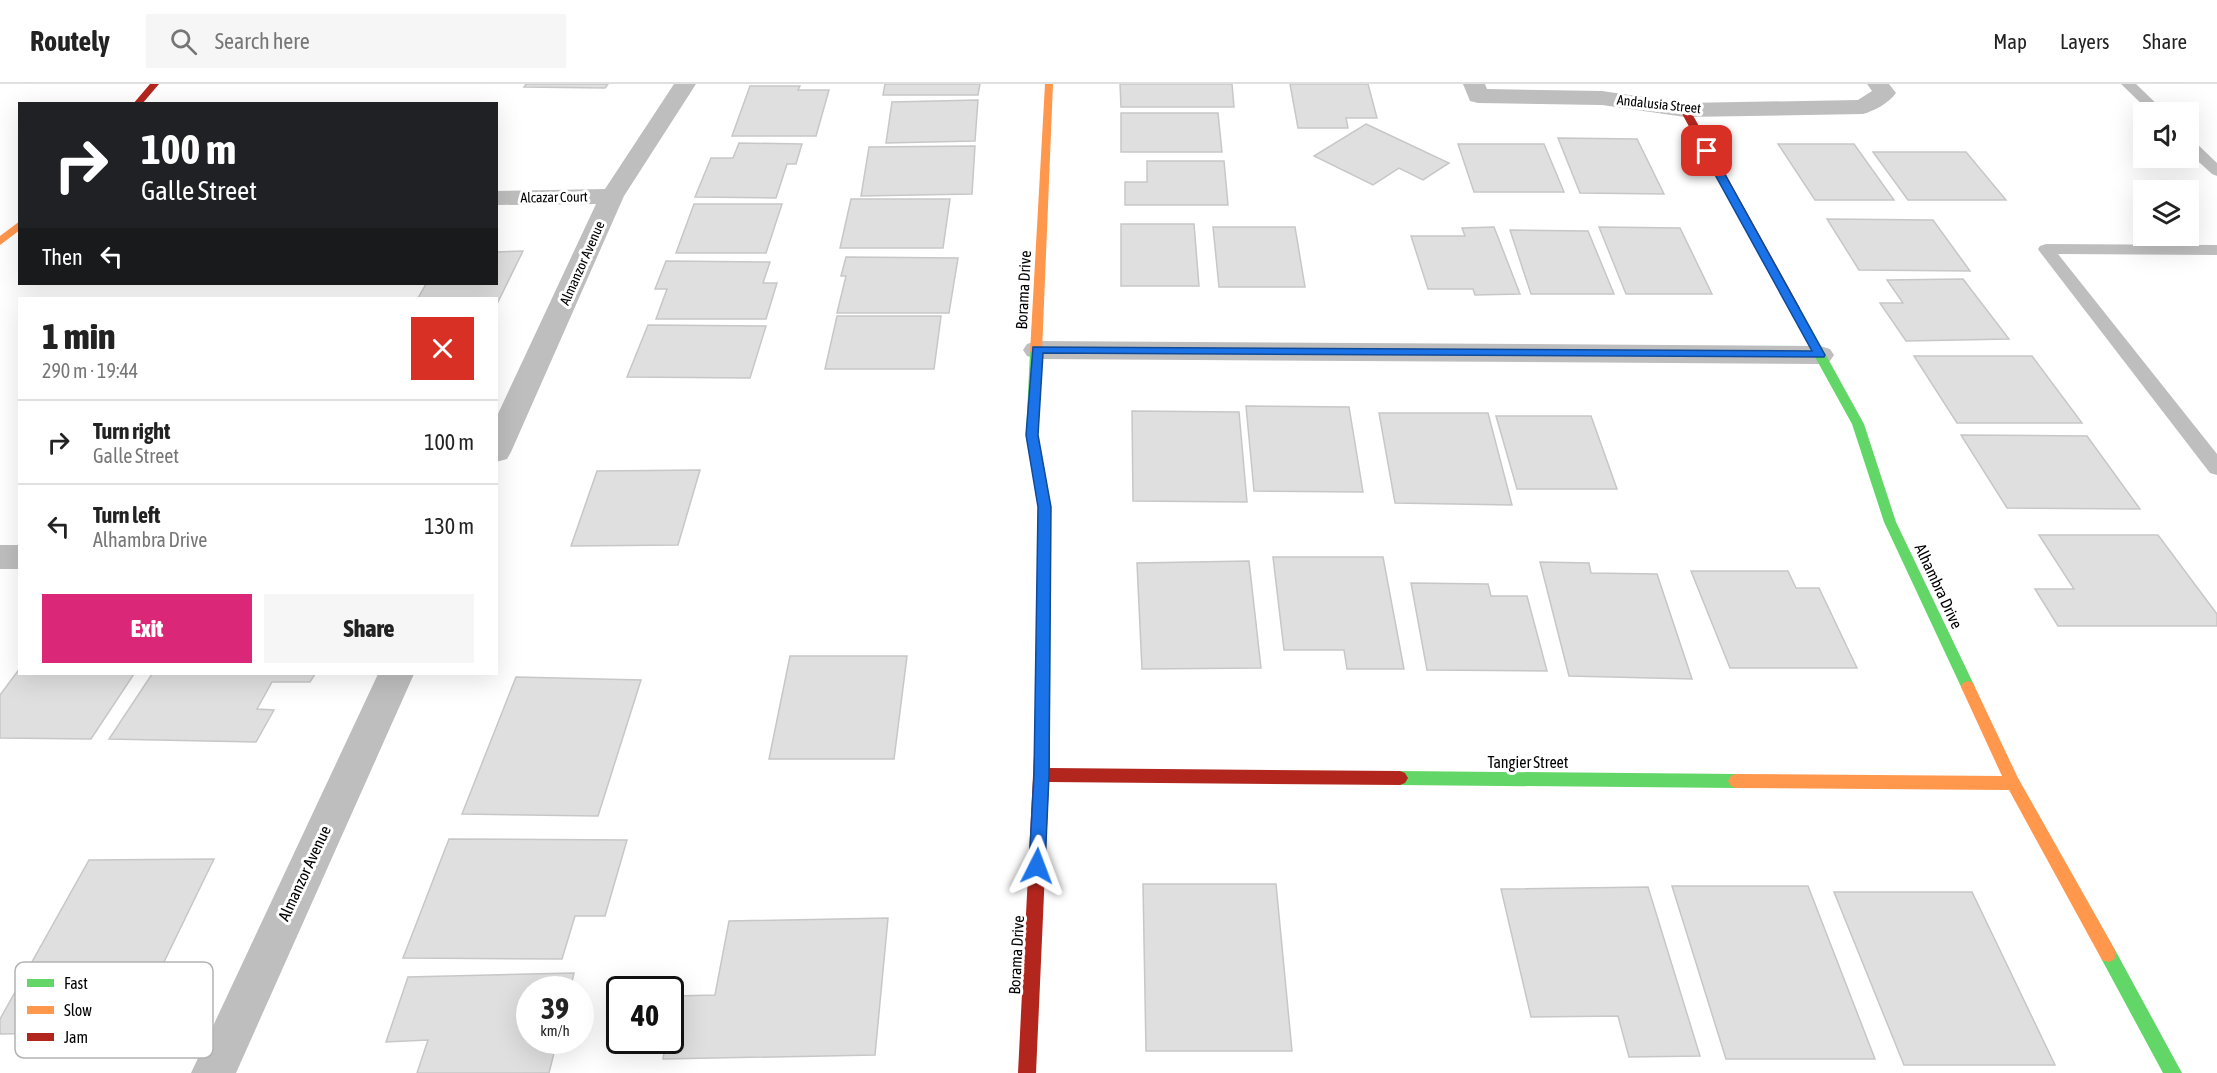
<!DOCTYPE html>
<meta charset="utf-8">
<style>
body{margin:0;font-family:"Asap Condensed",sans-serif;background:#f6f6f6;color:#222;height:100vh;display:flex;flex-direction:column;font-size:22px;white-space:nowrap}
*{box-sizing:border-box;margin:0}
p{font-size:20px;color:#767676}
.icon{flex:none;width:33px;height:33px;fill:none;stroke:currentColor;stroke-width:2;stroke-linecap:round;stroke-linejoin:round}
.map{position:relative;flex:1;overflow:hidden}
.details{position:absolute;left:18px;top:213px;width:480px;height:378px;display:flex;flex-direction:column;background:#fff;border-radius:0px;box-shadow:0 6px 24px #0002}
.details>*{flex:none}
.banner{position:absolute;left:18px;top:18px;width:480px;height:183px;border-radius:0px;box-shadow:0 6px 24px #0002;background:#202124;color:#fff;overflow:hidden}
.buttons{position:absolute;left:2133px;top:18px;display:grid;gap:12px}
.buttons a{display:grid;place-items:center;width:66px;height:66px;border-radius:0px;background:#fff;box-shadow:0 6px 24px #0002;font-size:30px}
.speed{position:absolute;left:516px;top:892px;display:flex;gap:12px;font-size:30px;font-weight:700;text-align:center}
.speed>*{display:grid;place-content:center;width:78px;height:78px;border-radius:50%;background:#fff;box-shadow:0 6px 24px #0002;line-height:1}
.speed small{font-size:15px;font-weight:400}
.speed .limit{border:3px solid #111;border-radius:9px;background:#fff;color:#111}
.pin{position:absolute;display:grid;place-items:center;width:51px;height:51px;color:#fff;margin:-26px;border-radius:12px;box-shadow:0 3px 9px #0006}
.me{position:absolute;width:66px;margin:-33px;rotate:3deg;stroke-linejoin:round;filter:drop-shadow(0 0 4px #0008)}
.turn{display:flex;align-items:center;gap:21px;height:126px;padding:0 24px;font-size:27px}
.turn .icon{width:78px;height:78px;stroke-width:2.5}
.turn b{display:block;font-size:42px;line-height:51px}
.then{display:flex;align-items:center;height:57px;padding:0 24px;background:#0003;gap:12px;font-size:22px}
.round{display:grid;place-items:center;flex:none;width:63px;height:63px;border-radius:0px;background:#f6f6f6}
.headline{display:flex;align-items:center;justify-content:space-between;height:102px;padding:0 24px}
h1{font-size:36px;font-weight:800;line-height:45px}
.action{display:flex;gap:12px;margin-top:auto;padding:12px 24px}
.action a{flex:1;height:69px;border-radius:0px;background:#db2777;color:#fff;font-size:24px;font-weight:800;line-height:69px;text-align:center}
.action a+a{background:#f6f6f6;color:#222}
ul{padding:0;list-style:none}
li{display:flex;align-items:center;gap:18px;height:84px;padding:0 24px;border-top:2px solid #e0e0e0}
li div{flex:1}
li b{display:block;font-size:22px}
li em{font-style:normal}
header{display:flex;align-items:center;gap:36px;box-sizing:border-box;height:84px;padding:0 30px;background:#fff;border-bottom:2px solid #e0e0e0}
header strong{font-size:28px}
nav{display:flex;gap:33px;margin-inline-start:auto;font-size:21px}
.search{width:420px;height:54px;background:#f6f6f6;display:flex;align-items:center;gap:15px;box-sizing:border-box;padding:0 21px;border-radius:0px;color:#767676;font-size:22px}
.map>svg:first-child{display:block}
.building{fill:#dfdfdf;stroke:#c7c7c7;stroke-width:1.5}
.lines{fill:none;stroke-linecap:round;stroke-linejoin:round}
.lane{fill:#bebebe;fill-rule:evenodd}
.street{fill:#bebebe;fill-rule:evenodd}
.fast{fill:#63d668;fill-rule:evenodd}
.slow{fill:#ff974d;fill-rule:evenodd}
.jam{fill:#b3261e;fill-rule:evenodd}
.route{fill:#1a73e8;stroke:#114b97;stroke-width:1.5}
.labels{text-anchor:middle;stroke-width:6;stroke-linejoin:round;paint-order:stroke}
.far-street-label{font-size:14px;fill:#000;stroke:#fff}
.street-label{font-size:16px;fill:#000;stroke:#fff}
.key{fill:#fff;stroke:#b2b2b2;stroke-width:1.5}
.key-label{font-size:16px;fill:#000}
</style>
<header>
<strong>Routely</strong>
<div class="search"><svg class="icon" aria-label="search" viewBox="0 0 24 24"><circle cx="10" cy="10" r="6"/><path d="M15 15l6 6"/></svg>Search here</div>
<nav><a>Map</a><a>Layers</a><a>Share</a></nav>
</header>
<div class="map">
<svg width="2217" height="989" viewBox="0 0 2217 989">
<rect width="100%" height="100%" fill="#fff"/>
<!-- building -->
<path class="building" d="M526,0h82l-3,4 -81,-1z
M885,0h95l-2,11h-95z
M1120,0h112l2,23h-113z
M1290,0h78l9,34h-31l2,10h-50z
M750,2h50l-2,4h31l-13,46h-84z
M978,16l-3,41 -89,2 6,-41z
M1121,29h97l4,39h-101z
M1366,40l83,39 -26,17 -24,-12 -26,17 -59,-29z
M1558,54l79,1 27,55 -84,-1z
M739,59l63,1 -6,20h-9l-11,34 -81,-1 16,-39h22z
M1458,60h86l20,48h-90z
M1778,60h76l40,56h-79z
M975,62l-3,48 -111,2 8,-49z
M1873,68h93l40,48h-98z
M1147,77h77l4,44h-103v-23h22z
M851,115h99l-7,49h-103z
M694,120h88l-16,49h-90z
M1827,135l106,1 37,51 -111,-1z
M1121,140h73l5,62h-78z
M1213,143h82l10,60h-86z
M1494,143l26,67 -45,1 -2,-6h-45l-17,-53h54l-3,-8z
M1599,143l81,1 32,66h-86z
M1510,146l78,1 26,63h-83z
M523,167l-27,55v-8h-78l8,-14h70v-32z
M846,173l112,1 -9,55h-112l9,-37h-5z
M666,177l104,1 -7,21h14l-11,36h-110l11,-30h-12z
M1963,195l46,60 -103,2 -26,-38h23l-16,-23z
M837,232h104l-7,53h-109z
M648,241l118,1 -16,52 -123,-1z
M1914,272h118l50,67h-125z
M1246,322l103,1 14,85 -109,-1z
M1132,327l107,1 8,90 -114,-1z
M1379,329h109l24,92 -117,-2z
M1496,332h95l26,73h-100z
M1961,351l126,1 53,73 -133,-1z
M700,386l-22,75 -107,1 26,-75z
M2039,451h119l59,79v12h-159l-23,-37h39z
M1273,473h110l21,112h-57l-3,-19h-60z
M1249,477l12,107 -119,1 -5,-106z
M1540,478l49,1 2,10 66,1 35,105 -123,-3z
M1691,487h97l8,17h23l38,80h-127z
M1411,499l77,1 3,12h36l20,75 -120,-1z
M790,572h117l-13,103h-125z
M20,584v6h114l-43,65 -91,-1v-43z
M152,590h163l-5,8h-38l-15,27 17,1 -18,32 -147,-3z
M516,593l125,3 -43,136 -136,-2z
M449,755l178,1 -22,76h-30l-13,43 -159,-1z
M214,775l-84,173 -130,2v-15l89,-159z
M1143,800h133l16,167h-146z
M1672,802h136l67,173h-149z
M1648,803l52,169 -71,1 -11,-41 -87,1 -30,-128z
M1834,808h138l83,173h-151z
M888,834l-13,137 -212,4 3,-18h4v-21l5,-24 40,-1 14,-74z
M574,889l-4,17h-40v51h27l-8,32h-132l11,-33 -42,2 22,-65z"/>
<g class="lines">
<!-- lane -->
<path class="lane" d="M2121,0h15l29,28h-15z
M2188,55l5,1 24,23v13l-5,-2 -24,-22z
M2046,160l171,1v10l-159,-1 159,200v21l-7,-2 -170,-221 -2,-3 2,-3z"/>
<!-- street -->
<path class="street" d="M674,0h22l-72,112 -113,256 -4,7 -11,3v-44l100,-214 -100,1v-14l109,-2z
M1463,0h22l2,5 115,2 83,12 173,-3 14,-9 -5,-7h22l7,9c-7,10 -22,18 -33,21l-178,3 -83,-12 -124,-2 -8,-2z
M1037,257l783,5 10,3 4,6 -4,6 -10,3 -783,-5 -10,-3 -4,-6 4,-6z
M0,461h20v24h-20z
M378,590h36l-178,399h-45z"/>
<!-- fast -->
<path class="fast" d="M1794,221l6,3 64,116 32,98 79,165 -2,4 -5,2 -5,-2 -79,-169 -32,-98 -64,-116z
M1036,264l6,4 -4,83 13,72 -1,209 -2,4 -5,2 -5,-2 -2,-4 3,-209 -13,-72 4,-83z
M1400,687l336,3 5,2 3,5 -3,5 -5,2 -336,-3 -5,-2 -3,-5 3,-5z
M2108,862l6,2 68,125h-19l-61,-113 -2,-6 2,-6z"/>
<!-- slow -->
<path class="slow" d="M1045,0h8l-11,268 -6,4 -6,-4z
M20,137v9l-20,15v-9z
M1968,597l5,2 45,95 96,170 2,6 -2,6 -6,2 -6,-2 -93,-170 -273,-2 -5,-2 -3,-5 3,-5 5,-2 266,2 -41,-89 2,-4z"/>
<!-- jam -->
<path class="jam" d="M150,0h9l-17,20h-9z
M1685,23l5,3 110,198 -2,2 -4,1 -6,-3 -108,-198z
M1043,626l5,2 2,4v52l350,3 5,2 3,5 -3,5 -5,2 -351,-3 -13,291h-18l18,-357 2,-4z"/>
</g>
<!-- route -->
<path class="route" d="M1707,64l5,3 113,204 -1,2 -781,-4 -5,82 13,72 -2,268 -4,91 -2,6 -6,2 -6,-2 -2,-6 5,-91 4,-268 -12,-72 7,-88 779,4 -110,-200z"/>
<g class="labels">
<!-- far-street labels -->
<g class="far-street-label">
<text transform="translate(1659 20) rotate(6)" y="5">Andalusia Street</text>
<text transform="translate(554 113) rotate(-1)" y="5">Alcazar Court</text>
<text transform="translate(582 179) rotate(-66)" y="5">Almanzor Avenue</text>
</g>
<!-- street labels -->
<g class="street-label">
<text transform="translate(1023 206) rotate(-87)" y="6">Borama Drive</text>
<text transform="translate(1939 502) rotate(65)" y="6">Alhambra Drive</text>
<text x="1528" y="684">Tangier Street</text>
<text transform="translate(304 789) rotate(-65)" y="6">Almanzor Avenue</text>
<text transform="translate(1016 871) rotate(-87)" y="6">Borama Drive</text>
</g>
</g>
<!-- legend -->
<rect x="15" y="878" width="198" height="96" rx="9" class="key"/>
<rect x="27" y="895" width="27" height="8" fill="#63d668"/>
<rect x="27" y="922" width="27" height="8" fill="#ff974d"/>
<rect x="27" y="949" width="27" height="8" fill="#b3261e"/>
<g class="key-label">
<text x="64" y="905">Fast</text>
<text x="64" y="932">Slow</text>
<text x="64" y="959">Jam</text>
</g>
</svg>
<div class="buttons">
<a><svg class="icon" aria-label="sound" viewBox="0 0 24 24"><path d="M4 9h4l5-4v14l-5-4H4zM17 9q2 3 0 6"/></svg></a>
<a><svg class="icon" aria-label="layers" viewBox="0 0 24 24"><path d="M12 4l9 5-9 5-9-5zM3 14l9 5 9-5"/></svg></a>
</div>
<div class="speed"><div>39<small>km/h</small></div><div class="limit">40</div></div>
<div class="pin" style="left:1707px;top:67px;background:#d93025"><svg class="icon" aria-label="arrive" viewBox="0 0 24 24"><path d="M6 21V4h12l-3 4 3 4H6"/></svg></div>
<svg class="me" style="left:1037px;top:782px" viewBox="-20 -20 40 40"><path d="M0-17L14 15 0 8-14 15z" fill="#1a73e8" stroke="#fff" stroke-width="4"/></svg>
<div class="banner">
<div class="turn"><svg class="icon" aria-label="right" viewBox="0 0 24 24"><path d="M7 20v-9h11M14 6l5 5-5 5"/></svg><div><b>100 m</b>Galle Street</div></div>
<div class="then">Then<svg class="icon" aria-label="left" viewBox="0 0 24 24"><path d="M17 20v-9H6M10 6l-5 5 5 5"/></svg></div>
</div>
<section class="details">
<div class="headline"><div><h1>1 min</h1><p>290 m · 19:44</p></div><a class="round" style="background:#d93025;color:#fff"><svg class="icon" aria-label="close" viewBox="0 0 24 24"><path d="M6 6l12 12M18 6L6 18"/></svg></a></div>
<ul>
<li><svg class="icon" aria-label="right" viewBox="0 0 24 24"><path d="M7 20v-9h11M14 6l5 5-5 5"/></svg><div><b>Turn right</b><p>Galle Street</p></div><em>100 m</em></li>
<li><svg class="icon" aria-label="left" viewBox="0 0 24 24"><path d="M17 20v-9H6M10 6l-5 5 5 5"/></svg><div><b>Turn left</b><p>Alhambra Drive</p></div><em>130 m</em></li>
</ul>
<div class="action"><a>Exit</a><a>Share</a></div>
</section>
</div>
